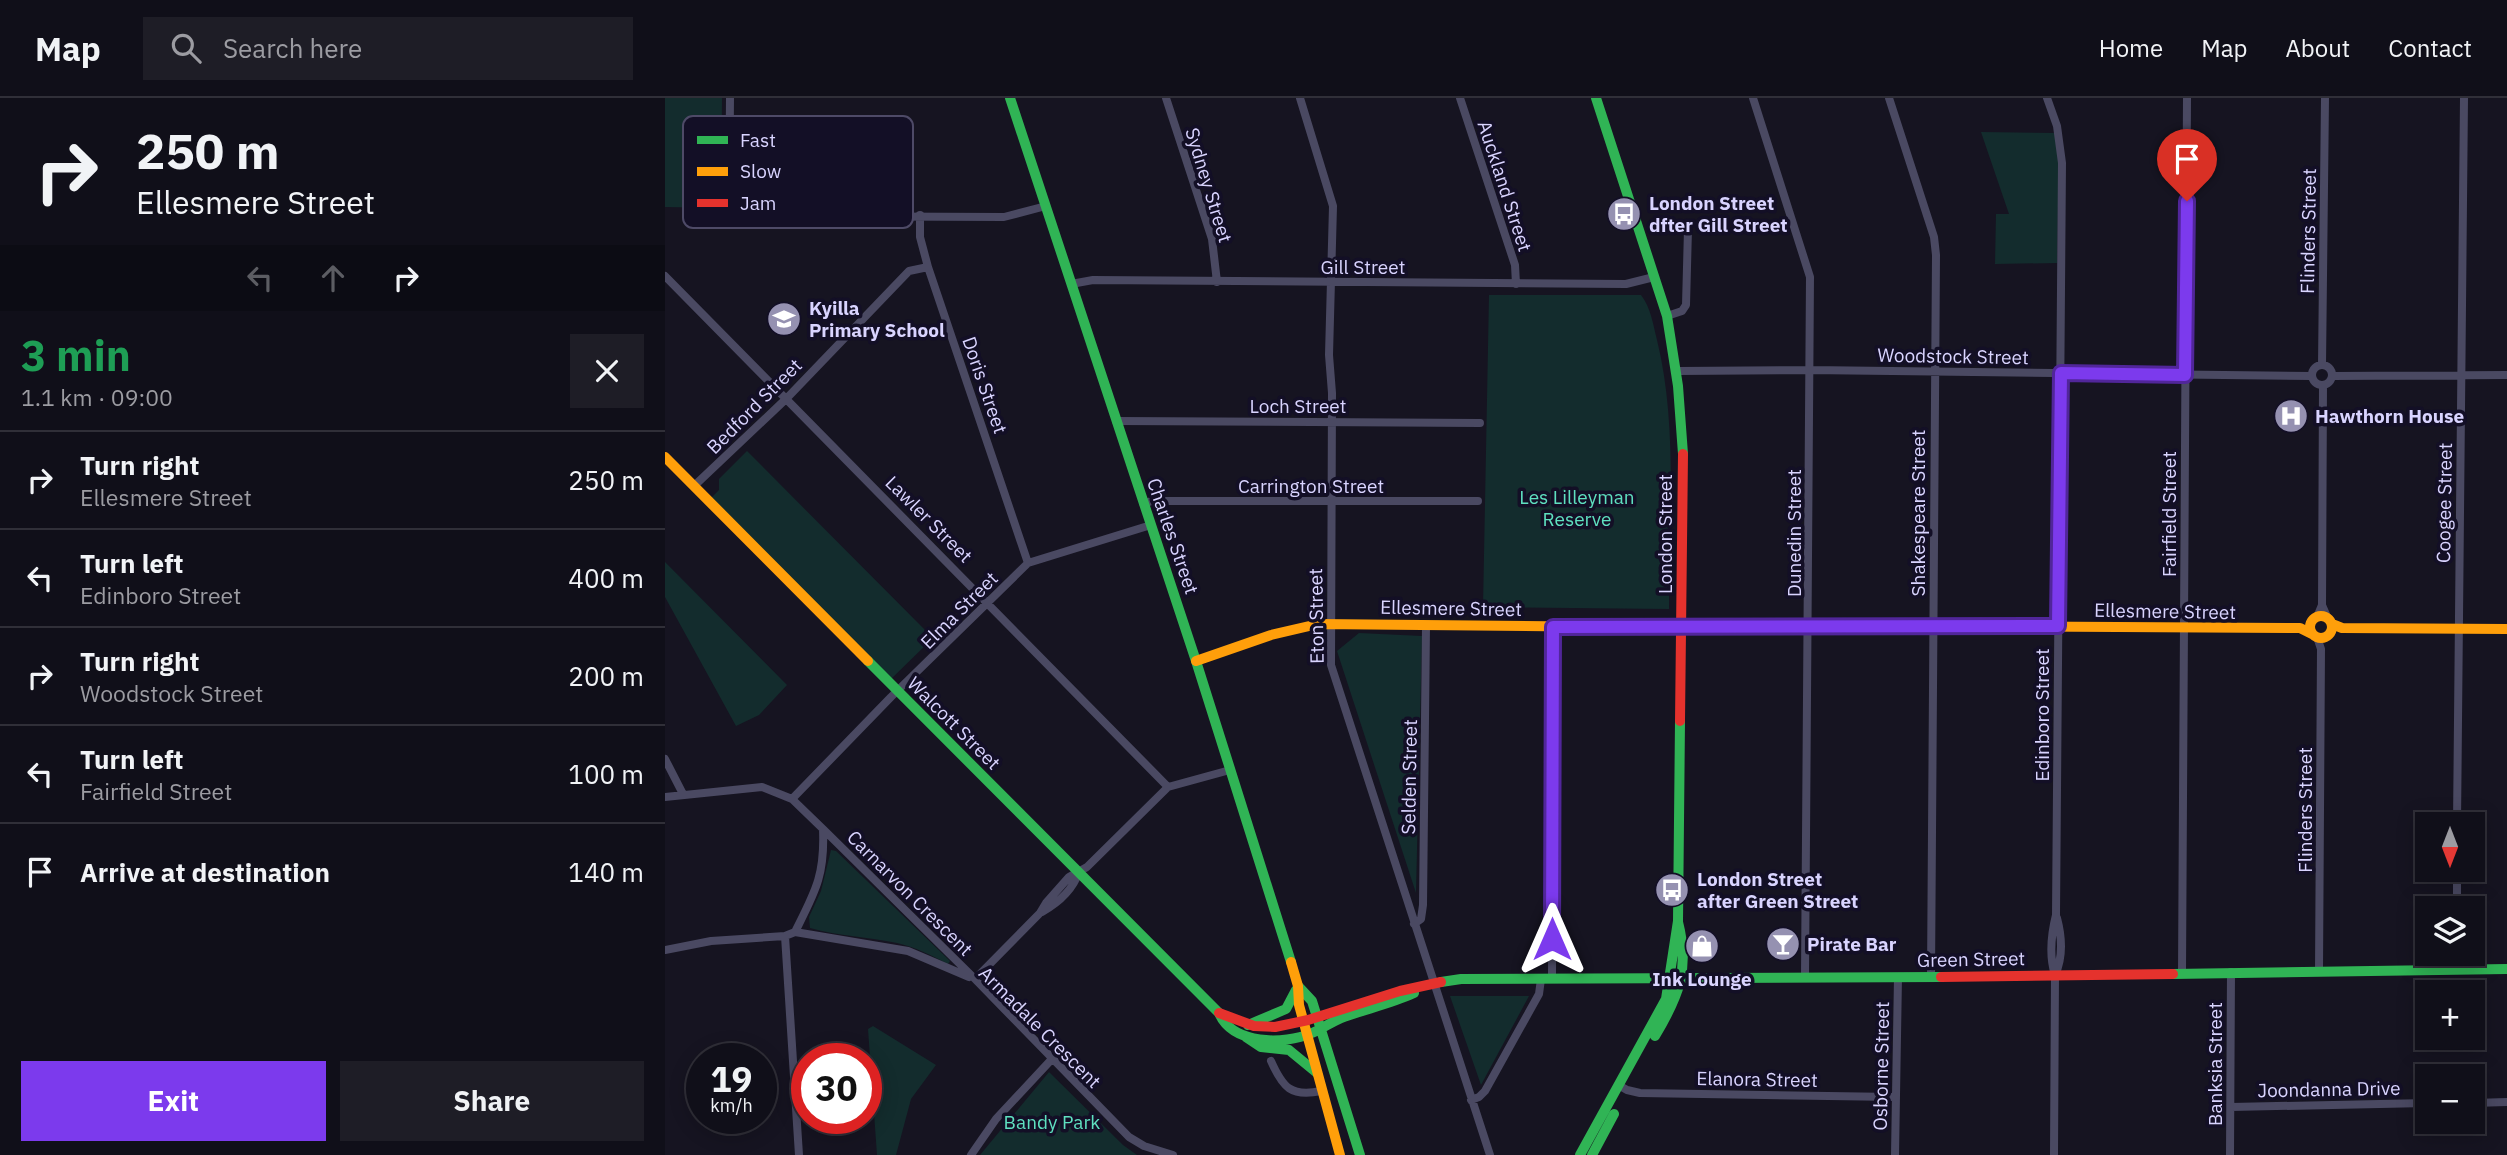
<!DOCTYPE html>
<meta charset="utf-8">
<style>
body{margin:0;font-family:"IBM Plex Sans",sans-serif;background:#1e1d26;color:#f1f3f6;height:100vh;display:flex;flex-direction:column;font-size:26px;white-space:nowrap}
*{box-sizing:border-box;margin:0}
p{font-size:23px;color:#9c9ca2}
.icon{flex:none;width:38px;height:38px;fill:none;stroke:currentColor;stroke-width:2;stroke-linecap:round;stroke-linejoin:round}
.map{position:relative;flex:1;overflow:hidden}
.sheet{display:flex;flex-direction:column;background:#100f19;width:665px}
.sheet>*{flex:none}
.hud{background:#100f19;color:#f1f3f6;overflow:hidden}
.needle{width:46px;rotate:180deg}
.tools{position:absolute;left:1750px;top:714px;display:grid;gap:14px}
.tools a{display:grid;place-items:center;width:70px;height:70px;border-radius:0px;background:#100f19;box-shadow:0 4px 18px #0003,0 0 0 2px #302f38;font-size:35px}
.speed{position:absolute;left:21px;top:945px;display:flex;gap:14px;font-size:35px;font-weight:700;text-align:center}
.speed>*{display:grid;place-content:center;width:91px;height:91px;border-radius:50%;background:#100f19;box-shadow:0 4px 18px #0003,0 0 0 2px #302f38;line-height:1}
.speed small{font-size:18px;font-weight:400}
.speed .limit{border:10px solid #d22;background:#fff;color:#111}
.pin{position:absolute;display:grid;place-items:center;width:60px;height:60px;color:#fff;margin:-72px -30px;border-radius:50% 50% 50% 0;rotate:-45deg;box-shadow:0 0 7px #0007}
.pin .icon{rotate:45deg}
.me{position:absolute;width:77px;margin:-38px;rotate:0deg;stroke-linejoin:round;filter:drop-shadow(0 0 5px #0008)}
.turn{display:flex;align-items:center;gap:24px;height:147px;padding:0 21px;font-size:32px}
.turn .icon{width:91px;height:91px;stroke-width:2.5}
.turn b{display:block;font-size:49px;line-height:60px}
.lanes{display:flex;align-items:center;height:66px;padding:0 21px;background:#0003;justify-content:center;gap:35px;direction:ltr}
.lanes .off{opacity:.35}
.round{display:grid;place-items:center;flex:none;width:74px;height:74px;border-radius:0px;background:#1e1d26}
.overview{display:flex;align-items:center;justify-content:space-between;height:119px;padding:0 21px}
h1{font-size:42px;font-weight:700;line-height:52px;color:#1e9e55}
.button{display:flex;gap:14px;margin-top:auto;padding:14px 21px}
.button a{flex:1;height:80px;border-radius:0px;background:#7c3aed;color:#fff;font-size:28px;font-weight:700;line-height:80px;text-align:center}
.button a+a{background:#1e1d26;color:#f1f3f6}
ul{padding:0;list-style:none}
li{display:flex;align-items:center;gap:21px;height:98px;padding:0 21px;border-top:2px solid #302f38}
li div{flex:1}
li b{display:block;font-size:26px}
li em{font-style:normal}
header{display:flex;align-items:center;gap:42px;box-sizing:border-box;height:98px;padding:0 35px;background:#100f19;border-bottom:2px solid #302f38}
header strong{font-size:33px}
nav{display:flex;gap:38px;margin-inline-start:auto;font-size:24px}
.search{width:490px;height:63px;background:#1e1d26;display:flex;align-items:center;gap:18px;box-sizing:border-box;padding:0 24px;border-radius:0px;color:#9c9ca2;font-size:26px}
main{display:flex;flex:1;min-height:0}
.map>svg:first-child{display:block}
.green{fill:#132c2d}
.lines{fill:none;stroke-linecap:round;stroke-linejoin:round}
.street{stroke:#4a4962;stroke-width:8}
.fast{stroke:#30b455;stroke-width:10}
.slow{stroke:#ff9f0a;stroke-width:10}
.jam{stroke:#e5322d;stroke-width:10}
.route-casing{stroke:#51269a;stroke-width:18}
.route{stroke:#7c3aed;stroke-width:12}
.labels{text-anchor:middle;stroke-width:7;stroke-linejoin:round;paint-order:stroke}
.street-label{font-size:19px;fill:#d9d4ff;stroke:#130f26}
.poi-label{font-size:19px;font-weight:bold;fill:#d9d4ff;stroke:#130f26;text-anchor:start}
.park-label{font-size:19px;fill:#5fe0c0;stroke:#130f26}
.key{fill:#130f26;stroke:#4e4a67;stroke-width:2}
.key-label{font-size:19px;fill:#d9d4ff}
</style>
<header>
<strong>Map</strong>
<div class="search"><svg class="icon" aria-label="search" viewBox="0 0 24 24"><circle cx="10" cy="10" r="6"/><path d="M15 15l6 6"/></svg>Search here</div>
<nav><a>Home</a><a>Map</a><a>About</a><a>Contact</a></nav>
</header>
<main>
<section class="sheet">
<div class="hud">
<div class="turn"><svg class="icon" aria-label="right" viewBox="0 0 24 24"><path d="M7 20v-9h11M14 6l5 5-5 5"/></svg><div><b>250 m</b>Ellesmere Street</div></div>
<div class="lanes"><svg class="icon off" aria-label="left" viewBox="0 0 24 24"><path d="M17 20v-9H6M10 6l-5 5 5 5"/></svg><svg class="icon off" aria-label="ahead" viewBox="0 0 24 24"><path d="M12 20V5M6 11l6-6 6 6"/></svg><svg class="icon" aria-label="right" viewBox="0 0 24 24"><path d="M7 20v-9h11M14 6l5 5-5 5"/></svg></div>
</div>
<div class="overview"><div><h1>3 min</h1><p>1.1 km · 09:00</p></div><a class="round"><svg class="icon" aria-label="close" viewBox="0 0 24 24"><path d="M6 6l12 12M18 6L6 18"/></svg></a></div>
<ul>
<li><svg class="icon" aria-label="right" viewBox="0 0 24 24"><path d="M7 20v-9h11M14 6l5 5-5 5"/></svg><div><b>Turn right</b><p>Ellesmere Street</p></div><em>250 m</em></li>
<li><svg class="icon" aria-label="left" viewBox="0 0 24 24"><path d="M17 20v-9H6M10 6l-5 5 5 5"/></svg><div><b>Turn left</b><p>Edinboro Street</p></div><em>400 m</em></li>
<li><svg class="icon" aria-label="right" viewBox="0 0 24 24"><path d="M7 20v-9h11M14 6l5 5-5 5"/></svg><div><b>Turn right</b><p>Woodstock Street</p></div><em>200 m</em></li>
<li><svg class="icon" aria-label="left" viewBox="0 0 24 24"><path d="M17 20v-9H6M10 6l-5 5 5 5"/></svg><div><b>Turn left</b><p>Fairfield Street</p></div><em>100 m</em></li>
<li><svg class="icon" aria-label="arrive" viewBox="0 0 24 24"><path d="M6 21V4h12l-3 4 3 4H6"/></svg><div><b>Arrive at destination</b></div><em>140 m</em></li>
</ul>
<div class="button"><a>Exit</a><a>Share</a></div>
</section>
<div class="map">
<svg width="1842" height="1057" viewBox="0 0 1842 1057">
<rect width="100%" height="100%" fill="#161421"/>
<!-- green -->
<path class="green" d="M0,0h57l-1,110 -56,-1z
M1316,34l74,1 4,17 -2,113 -62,1 1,-50h13z
M824,197h152c10,13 12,29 16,45 21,85 12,182 12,269l-186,-2z
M82,353l186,187 -43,42 -180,-181 9,-9v-11z
M0,464l122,123 -28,30 -23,11 -71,-129z
M694,535l63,3 -6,257 -79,-242z
M166,752l5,1 114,110 -2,3c-17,-9 -33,-17 -51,-21 -29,-6 -58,-7 -87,-15l-1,-11 12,-26z
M785,898h79l-48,89z
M208,928l63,39 -25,34 -15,56h-19l-9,-126z
M384,974l74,73 14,10h-157z"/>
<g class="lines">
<!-- street -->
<path class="street" d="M65,0l-1,118 275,1 42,-11
M501,0l46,141 5,43
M635,0l33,108 -4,149 3,38 -1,272 159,490
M795,0l55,167 1,19
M1088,0l57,179 -5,700
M1224,0l45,139 2,18 -5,722
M1382,0l10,28 5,37 -6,752c-5,20 -7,41 -1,60l-1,180
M255,117v22l8,30 100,296
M0,178l503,511
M406,186l22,-4 533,4 28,-7
M1002,218l15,-5 4,-6 2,-76
M1647 277a10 10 0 1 1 20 0a10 10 0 1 1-20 0Z
M1657,267l3,-267
M1013,273l132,-1 502,6
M1668,278l174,-1
M451,323l364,2
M29,388l93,-88 122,-127 19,-4
M478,405l10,-2h325
M1657,507l6,14
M1652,519l5,-12 1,-220
M1652,539l4,12 -2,322
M0,661l18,35
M0,699l97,-10 30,12 31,30c2,47 -8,63 -28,103
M127,701l99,-102 137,-134 123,-38
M1792,726l7,-726
M158,731l152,150 154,158 15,9 29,9
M1792,810v-38
M377,814c16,-9 31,-23 37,-40
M749,826l7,-5 2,-14 3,-279
M120,838l14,219
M0,852l46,-9 74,-5 10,-4 113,19 61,26
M1792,872v-16
M1517,875l5,-875
M1390,877c8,-17 7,-38 2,-57
M310,881l65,-66 6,-10 23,-26 18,-10 81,-80 62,-17
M887,881l1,-352
M606,963c12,27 20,36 50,30
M955,988l7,4 13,3 255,4
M806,1002l8,-3 6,-6 54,-97 2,-15
M1808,1005l34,-1
M1566,1009l196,-4
M306,1057l25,-36 55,-59
M1230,1057l3,-178
M1565,1057l1,-183"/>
<!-- fast -->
<path class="fast" d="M345,0l186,563 95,301
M931,0l71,218 11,70 5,68
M203,563l351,352c14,32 64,32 93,20 10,-4 19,-11 29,-15 24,-9 49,-14 73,-25
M1508,876l334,-5
M776,884l20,-3 480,-2
M633,888l14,15 48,154
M583,927l38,-16 10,-19
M990,938c24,-40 35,-67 23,-114
M581,939l15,10 28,3 28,23
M915,1057l86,-156 12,-78 2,-200
M927,1057l22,-41"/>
<!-- slow -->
<path class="slow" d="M0,359l203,204
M1645 529a11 11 0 1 1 22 0a11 11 0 1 1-22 0Z
M1667,526l10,4 165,1
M1305,528l330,2 12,6
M531,563l75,-26 47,-11 301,3
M626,864l7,24 1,19 41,150"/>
<!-- jam -->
<path class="jam" d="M954,529l351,-1
M1015,623l3,-267
M1276,879l232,-3
M554,915l35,13 21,1 33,-7 92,-29 41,-9"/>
</g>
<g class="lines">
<!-- route casing -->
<g class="route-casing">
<path id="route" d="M887,841l1,-312 505,-1 3,-253 124,2 2,-174"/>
</g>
<!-- route -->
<use href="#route" class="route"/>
</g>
<!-- icons -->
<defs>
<g id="bus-disc" transform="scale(1.75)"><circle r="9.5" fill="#9591b1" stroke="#130f26"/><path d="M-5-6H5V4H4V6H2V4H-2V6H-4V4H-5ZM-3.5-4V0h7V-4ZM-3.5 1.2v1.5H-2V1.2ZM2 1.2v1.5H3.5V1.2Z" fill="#fff"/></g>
<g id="school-disc" transform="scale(1.75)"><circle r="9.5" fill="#9591b1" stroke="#130f26"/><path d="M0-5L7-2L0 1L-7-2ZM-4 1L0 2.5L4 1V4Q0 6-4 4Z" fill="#fff"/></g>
<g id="hospital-disc" transform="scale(1.75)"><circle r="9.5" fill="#9591b1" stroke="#130f26"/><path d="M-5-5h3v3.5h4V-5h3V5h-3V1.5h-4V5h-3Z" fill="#fff"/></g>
<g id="bar-disc" transform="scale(1.75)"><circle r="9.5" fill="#9591b1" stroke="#130f26"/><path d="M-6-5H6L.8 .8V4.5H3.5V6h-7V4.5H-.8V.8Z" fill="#fff"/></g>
<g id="shop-disc" transform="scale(1.75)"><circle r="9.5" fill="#9591b1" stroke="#130f26"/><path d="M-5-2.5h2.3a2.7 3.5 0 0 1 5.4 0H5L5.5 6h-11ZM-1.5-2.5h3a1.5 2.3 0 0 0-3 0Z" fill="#fff"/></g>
</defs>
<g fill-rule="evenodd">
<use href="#bus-disc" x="959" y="116"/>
<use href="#school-disc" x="119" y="221"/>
<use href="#hospital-disc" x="1626" y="318"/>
<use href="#bus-disc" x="1007" y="792"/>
<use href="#bar-disc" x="1118" y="846"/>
<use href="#shop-disc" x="1037" y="848"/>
</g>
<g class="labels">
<!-- street labels -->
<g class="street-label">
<text transform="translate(544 87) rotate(73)" y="7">Sydney Street</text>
<text transform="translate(840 88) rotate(72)" y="7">Auckland Street</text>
<text transform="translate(1643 133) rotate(-89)" y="7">Flinders Street</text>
<text x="698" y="176">Gill Street</text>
<text transform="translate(1288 258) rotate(1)" y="7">Woodstock Street</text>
<text transform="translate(320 287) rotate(71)" y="7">Doris Street</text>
<text transform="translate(89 308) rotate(-45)" y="7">Bedford Street</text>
<text x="633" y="315">Loch Street</text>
<text x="646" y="395">Carrington Street</text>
<text transform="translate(1779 405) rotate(-89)" y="7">Coogee Street</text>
<text transform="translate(1253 415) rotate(-90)" y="7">Shakespeare Street</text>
<text transform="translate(1504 416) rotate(-90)" y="7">Fairfield Street</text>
<text transform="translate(264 421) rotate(45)" y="7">Lawler Street</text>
<text transform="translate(1129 435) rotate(-90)" y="7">Dunedin Street</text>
<text transform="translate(1000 436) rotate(-90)" y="7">London Street</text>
<text transform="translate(508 438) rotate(71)" y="7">Charles Street</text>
<text transform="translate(786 510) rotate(1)" y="7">Ellesmere Street</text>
<text transform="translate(294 512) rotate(-45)" y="7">Elma Street</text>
<text transform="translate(1500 513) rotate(1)" y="7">Ellesmere Street</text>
<text transform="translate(651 518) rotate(-91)" y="7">Eton Street</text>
<text transform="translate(1377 617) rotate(-90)" y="7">Edinboro Street</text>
<text transform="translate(289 625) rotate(45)" y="7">Walcott Street</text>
<text transform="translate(744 679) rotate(-89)" y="7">Selden Street</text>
<text transform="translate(1640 712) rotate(-90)" y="7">Flinders Street</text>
<text transform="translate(245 795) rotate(45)" y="7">Carnarvon Crescent</text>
<text transform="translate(1306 861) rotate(-1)" y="7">Green Street</text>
<text transform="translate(375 929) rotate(45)" y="7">Armadale Crescent</text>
<text transform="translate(1550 966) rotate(-90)" y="7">Banksia Street</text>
<text transform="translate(1216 968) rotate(-89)" y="7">Osborne Street</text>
<text transform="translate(1092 981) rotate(1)" y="7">Elanora Street</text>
<text transform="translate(1664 991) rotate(-1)" y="7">Joondanna Drive</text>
</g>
<!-- poi labels -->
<g class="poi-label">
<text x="984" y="112">London Street<tspan x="984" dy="22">dfter Gill Street</tspan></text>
<text x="144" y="217">Kyilla<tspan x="144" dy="22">Primary School</tspan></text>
<text x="1650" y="325">Hawthorn House</text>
<text x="1032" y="788">London Street<tspan x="1032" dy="22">after Green Street</tspan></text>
<text x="1142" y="853">Pirate Bar</text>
<text x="1037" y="888" text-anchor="middle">Ink Lounge</text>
</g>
<!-- park labels -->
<g class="park-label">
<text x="912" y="406">Les Lilleyman<tspan x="912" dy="22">Reserve</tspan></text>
<text x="387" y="1031">Bandy Park</text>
</g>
</g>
<!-- legend -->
<rect x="18" y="18" width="230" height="112" rx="10" class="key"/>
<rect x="32" y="38" width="31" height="8" fill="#30b455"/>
<rect x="32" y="69" width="31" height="9" fill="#ff9f0a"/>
<rect x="32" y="101" width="31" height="8" fill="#e5322d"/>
<g class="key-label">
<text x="75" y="49">Fast</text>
<text x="75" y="80">Slow</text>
<text x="75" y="112">Jam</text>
</g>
</svg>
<div class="tools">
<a><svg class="needle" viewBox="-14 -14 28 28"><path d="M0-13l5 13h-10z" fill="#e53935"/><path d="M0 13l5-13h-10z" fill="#9c9ca2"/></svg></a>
<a><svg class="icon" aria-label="layers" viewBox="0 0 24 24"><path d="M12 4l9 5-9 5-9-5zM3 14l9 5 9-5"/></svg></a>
<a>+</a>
<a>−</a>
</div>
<div class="speed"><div>19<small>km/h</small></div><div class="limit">30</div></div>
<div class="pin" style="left:1522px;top:103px;background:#d93025"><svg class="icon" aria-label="arrive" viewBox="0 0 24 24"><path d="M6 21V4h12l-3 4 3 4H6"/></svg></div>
<svg class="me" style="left:887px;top:841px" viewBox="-20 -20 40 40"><path d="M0-17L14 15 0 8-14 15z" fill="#7c3aed" stroke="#fff" stroke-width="4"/></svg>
</div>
</main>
